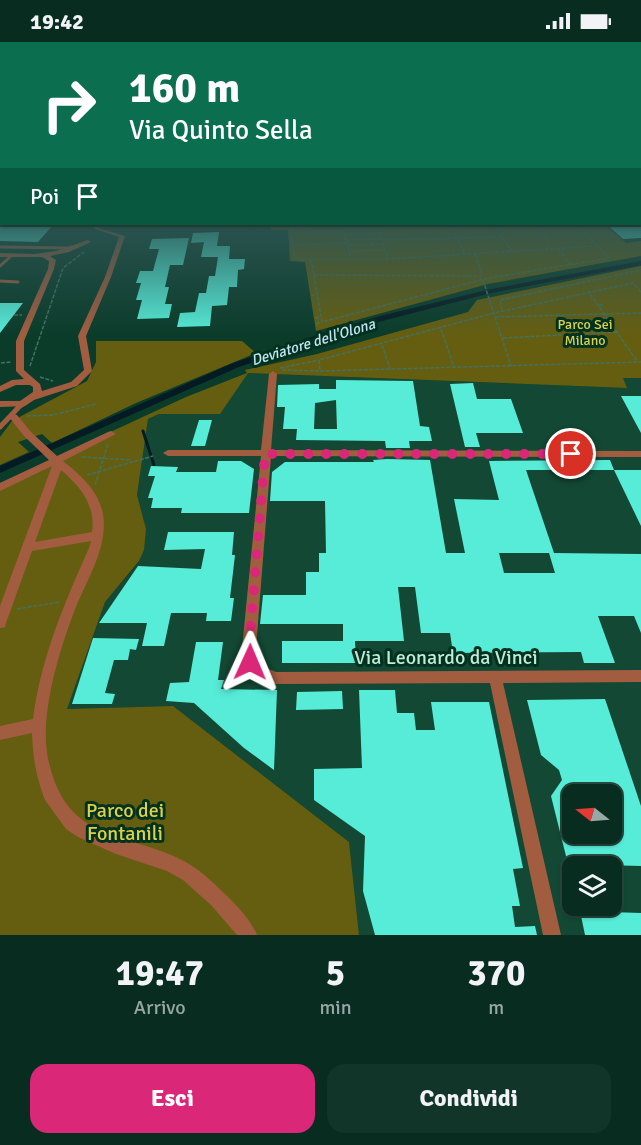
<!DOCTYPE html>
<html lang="it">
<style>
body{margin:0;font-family:Signika,sans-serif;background:#113529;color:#f1f3f6;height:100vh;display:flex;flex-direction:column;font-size:22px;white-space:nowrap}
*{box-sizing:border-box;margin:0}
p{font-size:20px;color:#98a8a5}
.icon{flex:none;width:33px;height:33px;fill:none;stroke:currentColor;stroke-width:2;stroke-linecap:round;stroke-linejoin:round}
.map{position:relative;height:893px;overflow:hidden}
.drawer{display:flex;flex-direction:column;background:#082d20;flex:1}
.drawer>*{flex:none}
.guide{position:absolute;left:0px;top:0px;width:642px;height:183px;box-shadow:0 2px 4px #0004,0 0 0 2px #29493e;background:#0b6e4f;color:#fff;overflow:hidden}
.needle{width:39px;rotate:287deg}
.tools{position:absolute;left:562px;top:742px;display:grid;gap:12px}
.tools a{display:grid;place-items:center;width:60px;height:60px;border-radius:12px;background:#082d20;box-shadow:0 2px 4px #0004,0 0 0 2px #29493e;font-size:30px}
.pin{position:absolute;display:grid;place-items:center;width:51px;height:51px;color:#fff;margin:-26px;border:3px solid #fff;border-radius:50%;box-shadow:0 2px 6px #0007}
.me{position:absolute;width:66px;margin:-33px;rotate:1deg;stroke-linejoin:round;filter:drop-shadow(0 0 4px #0008)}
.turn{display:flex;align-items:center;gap:21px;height:126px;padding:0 30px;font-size:27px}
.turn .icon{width:78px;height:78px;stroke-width:2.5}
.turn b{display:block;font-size:42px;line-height:51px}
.then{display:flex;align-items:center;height:57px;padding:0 30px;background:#0003;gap:12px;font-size:22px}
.eta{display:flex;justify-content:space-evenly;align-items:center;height:102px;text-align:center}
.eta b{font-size:36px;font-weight:700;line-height:42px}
.cta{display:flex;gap:12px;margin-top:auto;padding:12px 30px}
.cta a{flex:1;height:69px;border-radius:18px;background:#db2777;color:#fff;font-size:24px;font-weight:700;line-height:69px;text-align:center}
.cta a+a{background:#113529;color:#f1f3f6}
.status{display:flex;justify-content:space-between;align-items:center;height:42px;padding:0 30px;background:#082d20;direction:ltr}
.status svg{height:16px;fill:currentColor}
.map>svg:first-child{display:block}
.built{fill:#134934;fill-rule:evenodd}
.green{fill:#655e11}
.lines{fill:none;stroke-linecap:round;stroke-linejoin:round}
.stream{stroke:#051b23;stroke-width:3}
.canal{fill:#051b23;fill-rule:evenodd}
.building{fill:#56ecd8;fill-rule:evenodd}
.path{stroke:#44725f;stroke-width:1.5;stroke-dasharray:4 1.5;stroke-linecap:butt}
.lane-far2{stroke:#a25d40;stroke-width:3}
.lane-far1{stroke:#a25d40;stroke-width:4}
.lane{stroke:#a25d40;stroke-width:5}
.street{fill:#a25d40;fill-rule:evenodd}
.route{stroke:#db2777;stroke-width:10;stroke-dasharray:0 18}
.labels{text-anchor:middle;stroke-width:6;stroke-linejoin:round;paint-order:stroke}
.far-park-label{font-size:14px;fill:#ded047;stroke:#003220}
.far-water-label{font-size:15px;font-style:italic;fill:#c3e3f0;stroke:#003220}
.near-street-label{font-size:20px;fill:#c2ebd6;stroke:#003220}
.near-park-label{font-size:20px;fill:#ded047;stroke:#003220}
</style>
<div class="status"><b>19:42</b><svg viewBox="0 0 49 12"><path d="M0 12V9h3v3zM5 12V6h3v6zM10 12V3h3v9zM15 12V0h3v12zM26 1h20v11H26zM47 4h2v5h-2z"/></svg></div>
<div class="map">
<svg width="641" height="893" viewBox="0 0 641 893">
<rect width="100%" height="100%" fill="#0b3c2a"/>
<!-- built -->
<path class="built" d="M247,331l379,15 -3,-10h18v557h-282l-10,-93 -176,-136 -106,3 38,-107 34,-40 7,-33 -9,-33 11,-77 11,-5h61zM573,753h39v39h-39zM573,825h39v39h-39z"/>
<!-- green -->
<path class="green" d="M271,182h333l22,19 15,-2v15l-153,28 -172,47 -11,-69 -15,-1 -2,-31h-17z
M641,224v112h-18l4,10 -379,-15 -28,41h-61l-11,5 -11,76 9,34 -2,21 -5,11 -34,41 -38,107 106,-3 176,136 10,93h-359v-452l186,-86 61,-24 -2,-3 72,-16 151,-42 9,-12z
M96,299h146l14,12 -120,50 -84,40 -10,-9 -24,8 11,10 -29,13v-28l12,-16 75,-40 9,-19z"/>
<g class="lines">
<!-- stream -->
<path class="stream" d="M143,389l11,34"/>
<!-- canal -->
<path class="canal" d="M641,219v4l-150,28 -109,28 -71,22 -72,24 -239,106v-7l233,-103 72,-24 71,-22 115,-28z"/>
</g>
<!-- building -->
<path class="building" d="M0,182h54l-16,18 -38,-1z
M606,182h35v14l-18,1z
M219,190l-2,14h13l-1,13h16l-1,10 -6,1 -1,17h-8l-2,18 -15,1 -2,20 -33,1 3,-14 15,-1 4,-19h7l3,-17h6l3,-19h-17l3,-15 -13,1 2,-10z
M189,196l-6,27h-13l-5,22h4l-4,17h7l-3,14 -32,1 5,-19h-6l5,-17h-5l4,-12h13l6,-22h-10l3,-10z
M0,261h23l-23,30z
M336,338l77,1 7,45 9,1 3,14h-23l1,7h-24l-1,-7 -89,-1 1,-11h-14l2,-22h-8l1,-22 41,-1v5h17zM336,358l1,29h-23l1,-26z
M473,341l4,16h34l12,34h-47l4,14h-15l-15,-63z
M621,354h20v37z
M199,378h13l-7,26h-14z
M387,417l43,1 16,93h19l-11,-54 45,1 -10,-39 121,-1 4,10h-88l28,83 87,1v79l-7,-17h-36l17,47h-31l-3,-11 -128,1 -3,-20h-29l-6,-46h-17l6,54h-49l1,22h-74v-22h61v-17h-83l3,-29h43v-23h13v-19h7l-1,-52h-55l2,-29 13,-10h89l-1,-2zM499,511h50l6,20h-51z
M218,419h23l13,8 -5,44h-68l1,-5h-31l2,-10h-5l7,-22h-7l3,-10 27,1 -2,5h40z
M614,428h27v56z
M168,490h66l-2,23h3l-5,43h4l-3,23h-25l1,-8h-36l-7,33h-22l5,-23h-48l39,-57 63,3 4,-20 -41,1z
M93,596l46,1 -3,11 -6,-1 -2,11h-14l-9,33 10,1 -3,10h-40z
M196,600h27l-5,38h6l-3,9 56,1 -3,80 -30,-22 -50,-45 -28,-2 4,-18 19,-1z
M359,648h36l2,23h17l2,17h19l-4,-28h58l34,166 -10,1 7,37h-8l3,21 20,-1 2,9h-162l-12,-44 2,-55 -51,-36v-31l48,-1z
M342,649l1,18 -47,1 1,-18z
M605,657l36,107v60l-73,-2 -17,-68 11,-16 -3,-10 -18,-15 -14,-55zM573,753h39v39h-39z
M580,869l61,2v22h-56z"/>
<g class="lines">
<!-- path -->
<path class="path" d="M291,182l3,35h94l208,-13
M451,182l13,29
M494,182l17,26
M538,182l14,25
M376,184l12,32
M341,185l128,-3
M492,185h10
M342,188l35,-1
M343,189l8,27
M293,191l49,-2
M344,192h35
M346,198l35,-1
M382,198l121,-3
M294,203l52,-2
M348,203l35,-1
M558,207l12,15
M350,209l35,-1
M475,212l7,21
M311,217l11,63 162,-43 125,-21 -32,-34
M314,233l168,1
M483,238l28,86
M641,250l-8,-9 -139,30 -175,47 1,11 321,-9
M590,252l47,67
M311,253h5
M599,263h5
M502,268l-2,-10 141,-30
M14,273h8
M495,275l146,-4
M315,276l5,-1
M316,282l5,-2
M441,287l13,38
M503,296l114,-6
M382,303l8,24
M1,321l10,-1
M30,324l33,-98 21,-16
M280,326l39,-8
M282,328l37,1
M40,335l13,4
M27,374l26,-1 43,-11
M82,415l49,3
M87,433l66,-19
M95,443l13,-41
M17,567l43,-7"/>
<!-- lane-far2 -->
<path class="lane-far2" d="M92,182l5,4
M0,205l70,1
M0,224l11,-10
M0,239l18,1"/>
<!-- lane-far1 -->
<path class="lane-far1" d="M16,367l8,-5"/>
<!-- lane -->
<path class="lane" d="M0,385l18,-19"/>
<!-- street -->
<path class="street" d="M95,185l30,9 -14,41 -25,59 6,35 -15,15 -43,14 -9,6 -25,1v-6h20l13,-9v-5l-3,-2h-14l-16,7v-6l12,-6 12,-1 -8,-8v-30l32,-72 1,-8 -7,-4h-42v-4l34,1 22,-3 32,-11 3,2 -22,10 -19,4 6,4 -2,9 -30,72v29l16,14 2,7 29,-9 13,-12 -6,-34 27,-59 14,-40 -24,-8z
M273,329l4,3 -6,76 370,1v6l-370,-1 -15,192 3,17 17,7 365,-2v12l-138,1 58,252h-18l-53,-252 -214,1 -28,-11 -6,-25 19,-192h-93l-5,-3 5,-3h93l8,-76z
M14,372l3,1 14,17 26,24 51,-24 3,-1 5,3 -53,27c16,13 34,28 39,49 9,34 -16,70 -28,102 -16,42 -36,108 -25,151 19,81 77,68 135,98 17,9 32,24 46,38 10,10 21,22 27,36h-20l-26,-30 -28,-25 -16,-9 -51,-17 -38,-17 -12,-8 -21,-29c-9,-23 -12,-42 -13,-67l-32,7v-14l33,-7c8,-61 31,-115 56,-171l2,-7 -59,10 -26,72 -1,4 -5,1v-22l52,-140 -52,25v-8l49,-23 -25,-24 -15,-19zM61,428c19,16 35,35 31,62l-57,10z"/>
</g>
<!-- sky -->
<linearGradient id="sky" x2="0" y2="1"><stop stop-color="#062117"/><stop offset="0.57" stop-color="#2e5655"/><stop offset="1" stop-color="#2e5655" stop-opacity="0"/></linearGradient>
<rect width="641" height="294" fill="url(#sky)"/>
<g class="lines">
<!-- route -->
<path class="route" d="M250,620l-1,-14 16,-194h306"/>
</g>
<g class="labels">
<!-- far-park labels -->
<g class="far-park-label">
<text x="585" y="287">Parco Sei<tspan x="585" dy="16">Milano</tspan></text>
</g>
<!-- far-water labels -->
<g class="far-water-label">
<text transform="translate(313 300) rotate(-17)" y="5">Deviatore dell'Olona</text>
</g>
<!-- near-street labels -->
<g class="near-street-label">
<text x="446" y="622">Via Leonardo da Vinci</text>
</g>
<!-- near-park labels -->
<g class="near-park-label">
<text x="125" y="775">Parco dei<tspan x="125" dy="23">Fontanili</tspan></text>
</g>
</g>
</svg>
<div class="tools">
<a><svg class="needle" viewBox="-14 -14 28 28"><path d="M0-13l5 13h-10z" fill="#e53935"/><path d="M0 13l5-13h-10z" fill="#98a8a5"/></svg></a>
<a><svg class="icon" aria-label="layers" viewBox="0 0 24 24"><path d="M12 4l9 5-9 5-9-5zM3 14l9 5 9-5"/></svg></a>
</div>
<div class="pin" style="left:571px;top:412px;background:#d93025"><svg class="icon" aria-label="arrive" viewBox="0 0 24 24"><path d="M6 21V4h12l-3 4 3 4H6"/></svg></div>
<svg class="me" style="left:250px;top:620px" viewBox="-20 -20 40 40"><path d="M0-17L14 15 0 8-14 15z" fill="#db2777" stroke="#fff" stroke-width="4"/></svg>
<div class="guide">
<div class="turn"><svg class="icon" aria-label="right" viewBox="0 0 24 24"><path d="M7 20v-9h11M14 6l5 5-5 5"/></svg><div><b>160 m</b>Via Quinto Sella</div></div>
<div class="then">Poi<svg class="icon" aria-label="arrive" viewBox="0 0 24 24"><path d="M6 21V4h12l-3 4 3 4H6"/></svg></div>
</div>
</div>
<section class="drawer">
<div class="eta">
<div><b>19:47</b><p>Arrivo</p></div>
<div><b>5</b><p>min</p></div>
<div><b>370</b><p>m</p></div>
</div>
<div class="cta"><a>Esci</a><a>Condividi</a></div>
</section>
